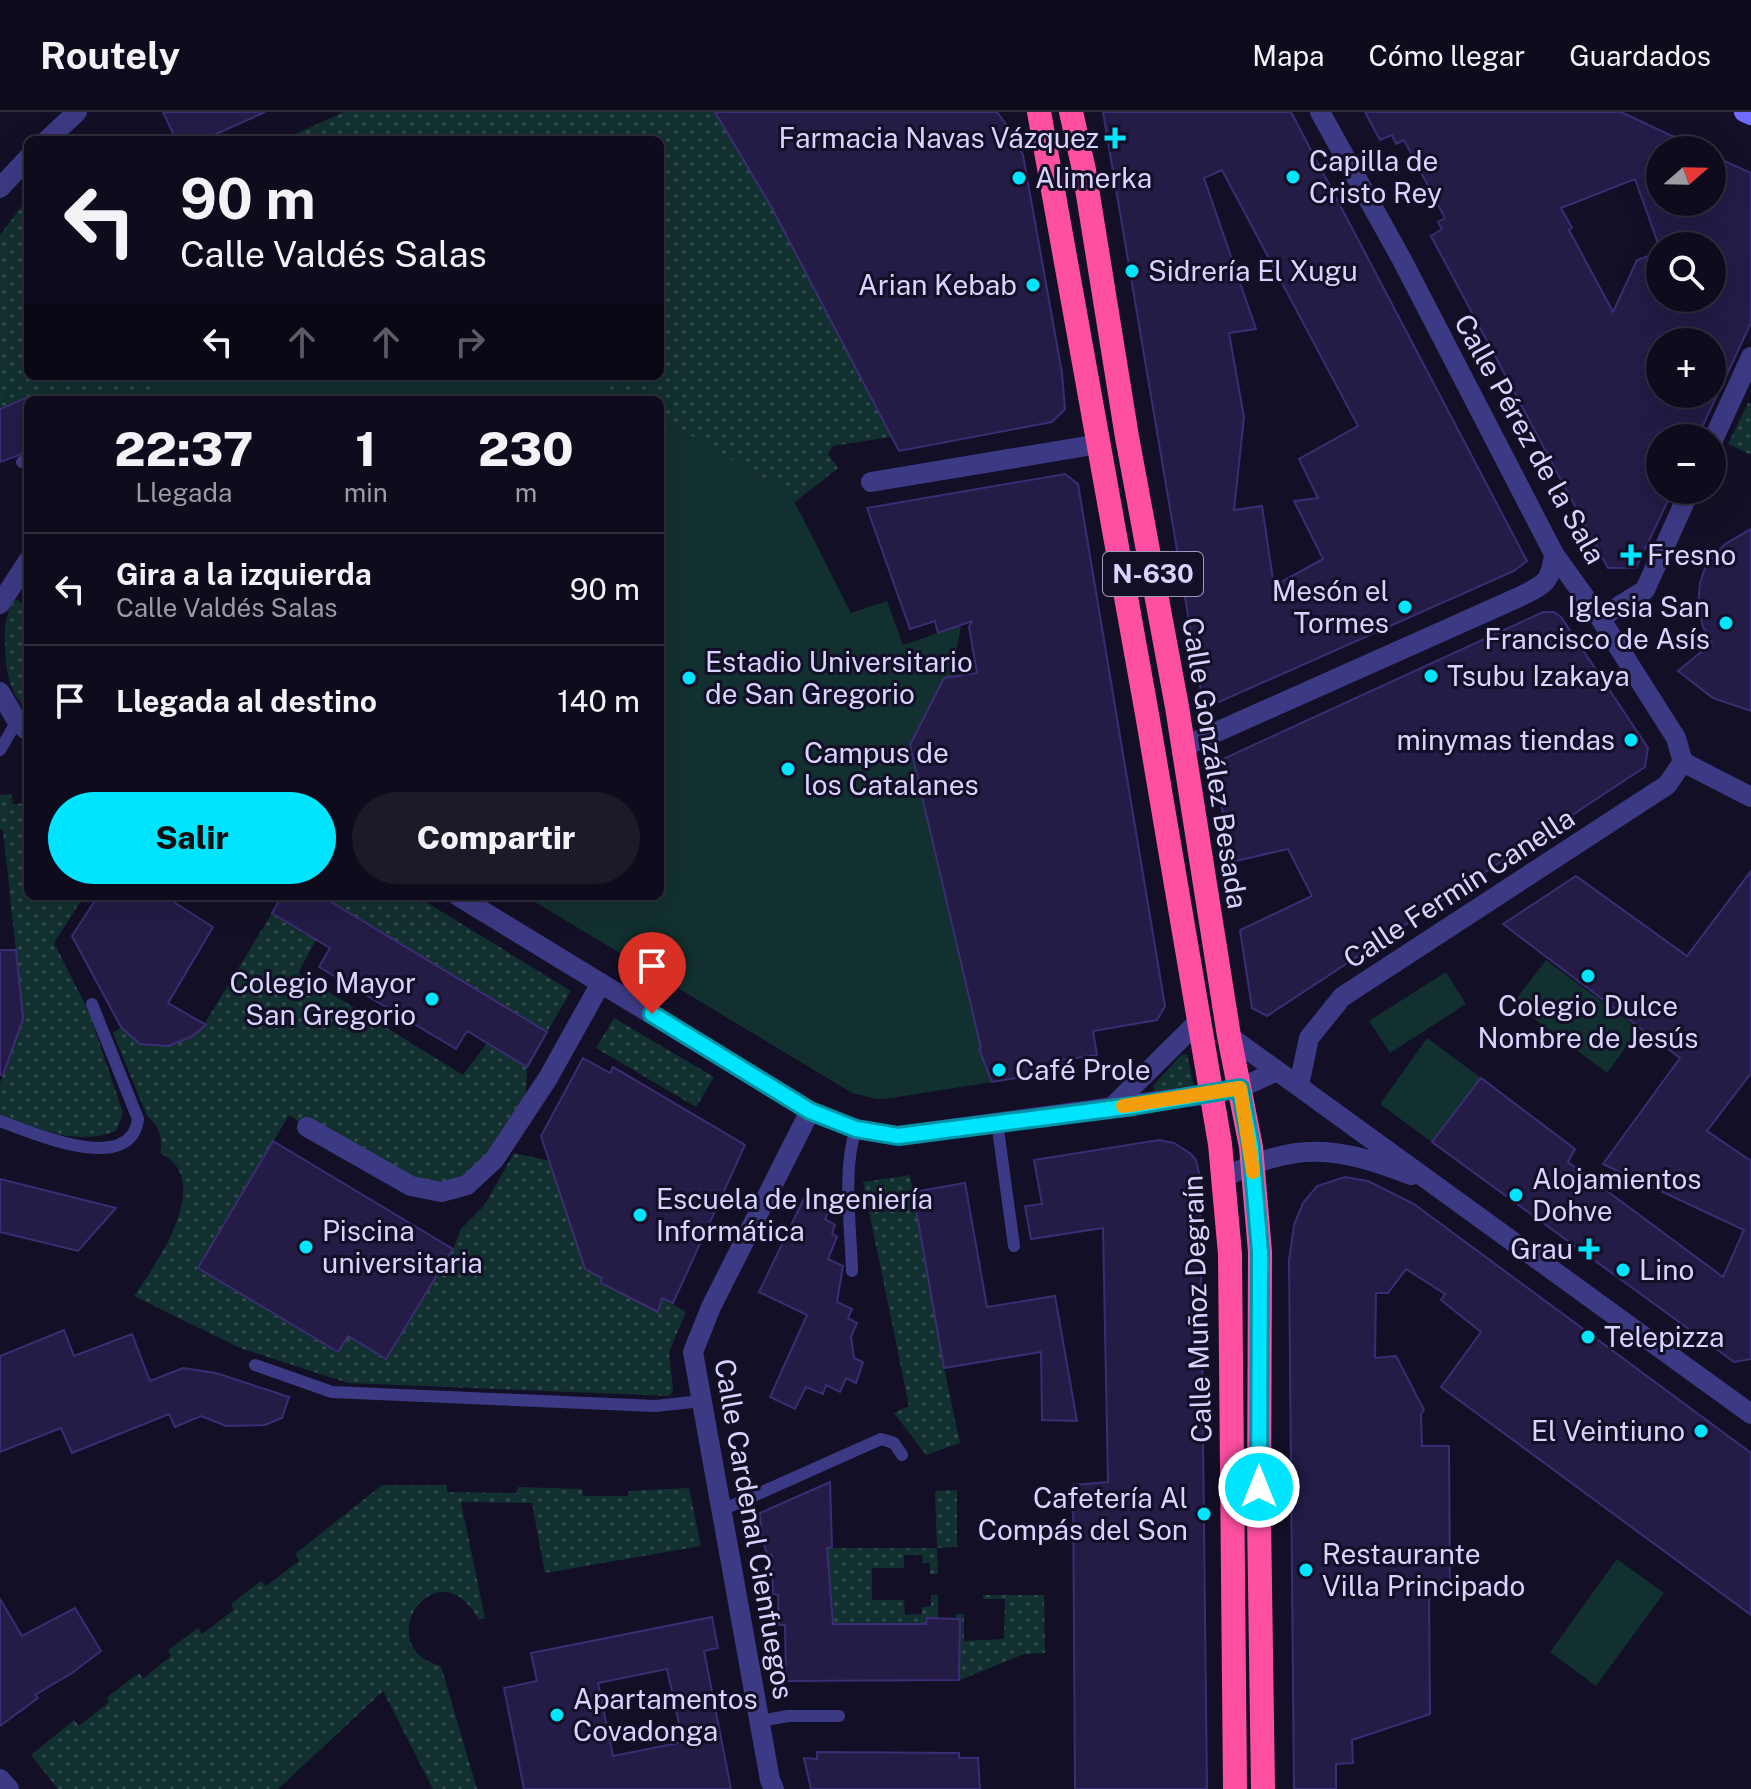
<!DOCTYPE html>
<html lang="es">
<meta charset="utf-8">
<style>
body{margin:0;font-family:"Public Sans",sans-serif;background:#1c1929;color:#f1f3f6;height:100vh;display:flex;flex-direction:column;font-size:30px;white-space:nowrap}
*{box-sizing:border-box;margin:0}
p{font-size:26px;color:#9b9ba3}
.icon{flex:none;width:44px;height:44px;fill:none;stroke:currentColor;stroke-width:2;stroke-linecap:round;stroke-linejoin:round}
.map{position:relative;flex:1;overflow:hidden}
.side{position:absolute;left:24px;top:284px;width:640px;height:504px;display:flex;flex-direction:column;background:#0e0b1c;border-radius:12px;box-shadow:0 8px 32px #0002,0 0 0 2px #2e2b3b}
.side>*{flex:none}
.banner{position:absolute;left:24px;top:24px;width:640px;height:244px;border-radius:12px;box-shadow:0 8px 32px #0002,0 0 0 2px #2e2b3b;background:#0e0b1c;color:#f1f3f6;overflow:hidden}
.needle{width:52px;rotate:70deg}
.buttons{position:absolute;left:1646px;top:24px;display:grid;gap:16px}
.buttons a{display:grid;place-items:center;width:80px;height:80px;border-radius:50%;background:#0e0b1c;box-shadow:0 8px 32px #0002,0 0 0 2px #2e2b3b;font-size:40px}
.pin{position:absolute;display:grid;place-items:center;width:68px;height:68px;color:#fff;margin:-82px -34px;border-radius:50% 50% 50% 0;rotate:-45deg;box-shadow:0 0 8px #0007}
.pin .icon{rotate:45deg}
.me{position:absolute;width:88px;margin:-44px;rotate:0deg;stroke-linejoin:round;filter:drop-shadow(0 0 6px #0008)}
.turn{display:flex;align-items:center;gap:28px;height:168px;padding:0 24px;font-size:36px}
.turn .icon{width:104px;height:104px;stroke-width:2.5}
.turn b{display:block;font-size:56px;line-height:68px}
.lanes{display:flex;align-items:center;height:76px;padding:0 24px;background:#0003;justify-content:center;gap:40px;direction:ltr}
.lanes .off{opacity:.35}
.eta{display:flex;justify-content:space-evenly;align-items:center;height:136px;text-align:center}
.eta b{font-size:48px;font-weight:800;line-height:56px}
.primary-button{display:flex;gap:16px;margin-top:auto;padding:16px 24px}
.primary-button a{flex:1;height:92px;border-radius:48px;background:#00e5ff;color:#111;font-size:32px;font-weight:800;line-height:92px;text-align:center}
.primary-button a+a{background:#1c1929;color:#f1f3f6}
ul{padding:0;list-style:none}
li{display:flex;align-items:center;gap:24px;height:112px;padding:0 24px;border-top:2px solid #2e2b3b}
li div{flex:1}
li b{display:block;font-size:30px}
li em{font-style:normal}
header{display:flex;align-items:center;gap:48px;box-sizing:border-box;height:112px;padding:0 40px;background:#0e0b1c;border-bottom:2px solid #2e2b3b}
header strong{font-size:38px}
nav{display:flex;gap:44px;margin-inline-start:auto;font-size:28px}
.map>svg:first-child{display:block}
.grass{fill:url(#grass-dots)}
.garden{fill:#12302f}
.building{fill:#241b47;stroke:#3b2d73;stroke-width:2;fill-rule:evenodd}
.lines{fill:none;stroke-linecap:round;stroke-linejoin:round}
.lane{stroke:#3d3a85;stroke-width:12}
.street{stroke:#3d3a85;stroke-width:20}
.secondary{stroke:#6f6bff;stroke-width:20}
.highway{stroke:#ff4fa3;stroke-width:24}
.route-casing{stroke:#0095a6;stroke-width:20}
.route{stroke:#00e5ff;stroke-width:14}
.slow{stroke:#f59e0b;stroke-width:14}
.poi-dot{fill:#00e5ff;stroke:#130f26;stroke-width:3}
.labels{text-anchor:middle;stroke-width:6;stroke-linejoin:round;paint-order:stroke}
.shield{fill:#130f26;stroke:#9e99be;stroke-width:2}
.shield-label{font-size:26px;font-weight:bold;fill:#d9d4ff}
.poi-label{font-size:28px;fill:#d9d4ff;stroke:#130f26;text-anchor:start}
.street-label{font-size:28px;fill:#d9d4ff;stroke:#130f26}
</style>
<header>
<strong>Routely</strong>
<nav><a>Mapa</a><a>Cómo llegar</a><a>Guardados</a></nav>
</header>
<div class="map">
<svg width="1751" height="1677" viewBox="0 0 1751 1677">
<defs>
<pattern id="grass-dots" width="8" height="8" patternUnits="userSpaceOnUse" patternTransform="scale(2)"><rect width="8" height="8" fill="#12302f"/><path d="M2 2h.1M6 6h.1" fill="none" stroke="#344d4e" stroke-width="1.8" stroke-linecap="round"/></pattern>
</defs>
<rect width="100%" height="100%" fill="#130f26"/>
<!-- grass -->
<path class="grass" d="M344,0h371l7,9 50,87 119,229 -58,9 -5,8 10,14 -43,34 -5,-9 -130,-75v-18h-31l-41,-24h72v-236h-378z
M24,91l4,10v163h138l-10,24h-128l-1,-2 -27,11v-174z
M1748,291l3,1v51l-23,-11z
M16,488l4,1 8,14v97c-7,-8 -14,-16 -17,-27 -7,-18 -11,-74 5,-85z
M11,682l2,10 15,-1v93h56l-30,47 35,69 34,101 -7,18c-41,16 -76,-3 -116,-16v-32l23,-64 -20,-189h-3v-35z
M321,784h95l155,95 -24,41z
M272,801l44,27 -18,33 165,102 24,-32 40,24 -1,27 -32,66 -53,32 -134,-65 -18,-12 -91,153 139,84 11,-16 38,23 67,-110 8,-20 23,-23 30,-53 36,8 35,108 17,9 -1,5 57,29 4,-14 24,14 -17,40 4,38 -3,6 -322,-13 -108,-35 -106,-52c22,-31 82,-117 26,-143 3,-16 -1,-27 -13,-37l-34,-83 8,-6 47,19 23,-9 11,-9z
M614,906l100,59 -18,30 -100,-59z
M1187,942l7,32 -39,5 -2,-5 28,-31z
M910,1063l34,193 16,75 -34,12 -32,-42 15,-7 -46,-224z
M382,1373h65v7l70,1 1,-6 64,2 1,7h45l1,-5 60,-3 12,58 -156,27 -13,-70 -71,-1 24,116 -6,2c-38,-69 -98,8 -56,38 5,4 12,6 18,8l36,123h-44l-50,-98 -105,98h-220l-27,-34 43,-35 5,6 30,-24 -2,-5 32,-24 4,6 28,-23 -3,-6 30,-22 4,6 32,-24 -3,-6 30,-23 5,5 33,-25 -4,-7z
M957,1378v57l-20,1 1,26h-8v-11h-7l-1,-8h-18v13h-32v32h32l1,15 17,-1v-7l9,-1v-11h7v23h-11l-1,6h-93l-1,-31h-11l8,-8 -2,-37h110l-2,-57z
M983,1483h61l1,58 -21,1 -64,26v-60l-4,-1v-5h8v27l40,-2 1,-40h-22z"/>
<!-- garden -->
<path class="garden" d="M166,264h422l41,24h-473z
M660,306l130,75 61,120 36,-12 16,44 58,-20 -9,52 -9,2 -33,66 71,303 -2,1 13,33 -100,16 -15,1 -25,-6 -327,-197h135z
M1546,848l93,69 -32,44 -94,-70z
M1446,860l20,32 -76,49 -21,-32z
M1427,926l54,40 -49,64 -52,-38z
M1617,1447l47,34 -68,93 -46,-34z"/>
<!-- building -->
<path class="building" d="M163,0h102l-62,28h-27z
M715,0h282l18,25 8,18 39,218 3,36 -13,13 -153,29 -127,-243z
M1103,0h188l236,449 -13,10 -295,131 -18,-10zM1222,58l136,256 -59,33 19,39 -24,3 29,58 -49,27 -12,-80 -28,4 10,-93 -15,-84 27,-4 -52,-151z
M1365,0h256l81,38h-42v52h52v-47l39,18v150l-54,115h-37v52h13l-37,78h-28l-177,-332 11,-7 -4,-7 7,-4 -41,-78 -8,4 -4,-9 -12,5zM1635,67l24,67h53v52h-52v-46l-23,8 -24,52 -44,-82 3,-2 -11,-20zM1660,230h52v52h-52z
M28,285v55l-28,10v-53z
M1065,362l13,10 87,522 -8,14 -64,11 4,24 -36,5 4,10 -73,12 -13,-33 2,-1 -71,-303 34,-67 33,-5 -8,-46 3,-6 -34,12 -3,-12 -25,8 -43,-121z
M1751,417v182l-38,-13 -35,-27 34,-28 -9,-16 -5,-22 2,-22 6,-18 19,-21z
M1543,500h11l7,5 87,131 -3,19 -378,249 -15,-8 -12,-78 72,-34 -24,-47 -57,13 -15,-90 7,-13z
M1751,759v202l-44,58 44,30v198l-17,3 -302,-220 49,-64 94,71 -7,13 155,115 21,-47 -141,-66 77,-106 -177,-134 73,-48 111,80z
M98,784h66l49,31 -45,76 38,22 -15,12 -23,9 -28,-2 -19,-17 -49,-91z
M282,784h39l226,136 -20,35 -60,-36 -11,18 -137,-82 11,-19 -58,-35z
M0,838h16l7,69 -20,56h-3z
M583,946l27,15 3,-6 132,78 -72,158 -11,-5 -4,14 -57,-29 1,-5 -17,-9 -44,-133z
M1159,1028l15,3 17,11 5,6 4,17 7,612h-132l-2,-304 35,-3 -5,-254 -72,11 -6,-33 17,-2 -8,-44z
M273,1029l180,108 -67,110 -38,-23 -10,16 -140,-84z
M1345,1065l23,4 46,23 337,249v162l-310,-228 40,-55 -40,-32 4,-6 -39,-25 -18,24h-12l-1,65 21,-2 28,54 -3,4 1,32h27l1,141 -21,2 1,125 -78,26 1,23 -17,1v25h-42l-5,-529 5,-35 9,-22 14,-17z
M0,1067l116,29 -38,43 -78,-19z
M965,1071l22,124 68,-11 22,125 -35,-1 -1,-68 -97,16 -31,-176z
M808,1078l25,11 -8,18 10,6 -3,8 5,4 -9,22 15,7 -6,36 15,7 -4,9 9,5 -6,14 3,21 9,4 -7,21 -10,-5 -6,14 -14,-7 -3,9 -17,-7 -11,22 -25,-12 37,-82 -48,-23z
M64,1218l10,26 58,-22 18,47 33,-13 33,5 73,24 -7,21 -17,7 -39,1 -25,-10 -26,11 -6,-13 -97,39 -11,-25 -61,24v-96z
M830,1370l2,65 -5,1 6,76h93l1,-6 33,1 -1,61 -173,1 -1,-56h-6l-1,-30 -5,-1 -1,-39 -5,-1 -5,-16 -2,-25z
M0,1487l22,37 53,-28 26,43 -29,22 -37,22 3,3 -38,28z
M712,1505l6,31 -14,3 27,138h-207l-20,-101 33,-7 -6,-28zM667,1557l16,73 -70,14 -15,-73z
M817,1640l142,1v5h19l2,31h-169l-7,-31 13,1z"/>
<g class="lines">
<!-- lane -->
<path class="lane" d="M22,350l6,-1
M0,638l17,-29
M0,1009c31,11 131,56 138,-2l-46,-115
M997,1010l17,124
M852,1159c-1,-43 -10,-102 4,-142
M255,1253l77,27 323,14 47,-5
M722,1398l159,-71 13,4 8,12
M760,1609l28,-5h51"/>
<!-- street -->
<path class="street" d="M1320,0l81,146 153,296 46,64 76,120 7,24 68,35
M47,28l30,-28
M0,76l28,-30
M1712,330l39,-85
M871,370l228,-38
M0,492l28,-43
M1600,506l45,-28 45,-100
M0,580l17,29 11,10
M1183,635l334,-149c26,-13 34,-14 37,-44
M458,784l352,215 46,18 42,7 312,-42 30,-6 37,-17
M1229,924l522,378
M1299,973l10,-47 33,-41 325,-212 16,-23
M1112,995l87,-86
M307,1015l104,59 30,6 26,-7 27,-25 54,-82 53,-95
M1223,1066c74,-37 113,-32 188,-3
M0,1667l9,10
M774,1677l-4,-9 -77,-428 18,-45 99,-196"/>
<!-- secondary -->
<path class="secondary" d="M1744,0l7,3"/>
<!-- highway -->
<path class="highway" d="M1039,0l108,602 73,430 10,110 5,535
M1071,0l13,58 43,267 50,270 52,329 22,111 9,105 -1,264 4,273"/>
</g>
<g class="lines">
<!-- route casing -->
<g class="route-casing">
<path id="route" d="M652,902l158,97 46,18 42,7 235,-30 107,-18 11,59 9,105 -1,235"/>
</g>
<!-- route -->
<use href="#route" class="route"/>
<!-- slow -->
<path class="slow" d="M1123,994l117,-18 13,84"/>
</g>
<!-- markers -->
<g class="poi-dot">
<path d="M1111 14h8v8h8v8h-8v8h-8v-8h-8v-8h8z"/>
<circle cx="1293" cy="65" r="8"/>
<circle cx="1019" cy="66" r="8"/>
<circle cx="1132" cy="159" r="8"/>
<circle cx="1033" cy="173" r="8"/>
<path d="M1627 431h8v8h8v8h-8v8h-8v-8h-8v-8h8z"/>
<circle cx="1405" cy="495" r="8"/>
<circle cx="1726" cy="511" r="8"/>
<circle cx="1431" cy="564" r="8"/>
<circle cx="689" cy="566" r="8"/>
<circle cx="1631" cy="628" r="8"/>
<circle cx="788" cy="657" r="8"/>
<circle cx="1588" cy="864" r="8"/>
<circle cx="432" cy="887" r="8"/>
<circle cx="999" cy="958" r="8"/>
<circle cx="1516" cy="1083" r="8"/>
<circle cx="640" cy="1103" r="8"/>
<circle cx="306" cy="1135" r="8"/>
<path d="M1585 1125h8v8h8v8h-8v8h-8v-8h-8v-8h8z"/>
<circle cx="1623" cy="1158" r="8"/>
<circle cx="1588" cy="1225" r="8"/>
<circle cx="1701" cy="1319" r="8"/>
<circle cx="1204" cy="1402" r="8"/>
<circle cx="1306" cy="1458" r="8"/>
<circle cx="557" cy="1603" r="8"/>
</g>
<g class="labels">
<!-- shield labels -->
<rect class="shield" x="1103" y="440" width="100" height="44" rx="6"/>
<g class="shield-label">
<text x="1153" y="471">N-630</text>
</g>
<!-- poi labels -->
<g class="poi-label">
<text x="1099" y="36" text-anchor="end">Farmacia Navas Vázquez</text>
<text x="1309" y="59">Capilla de<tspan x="1309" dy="32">Cristo Rey</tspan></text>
<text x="1035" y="76">Alimerka</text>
<text x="1148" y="169">Sidrería El Xugu</text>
<text x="1017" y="183" text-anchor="end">Arian Kebab</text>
<text x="1647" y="453">Fresno</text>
<text x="1389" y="489" text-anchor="end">Mesón el<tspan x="1389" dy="32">Tormes</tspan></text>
<text x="1710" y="505" text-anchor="end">Iglesia San<tspan x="1710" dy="32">Francisco de Asís</tspan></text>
<text x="705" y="560">Estadio Universitario<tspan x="705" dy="32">de San Gregorio</tspan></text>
<text x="1447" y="574">Tsubu Izakaya</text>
<text x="1615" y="638" text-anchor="end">minymas tiendas</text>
<text x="804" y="651">Campus de<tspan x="804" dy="32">los Catalanes</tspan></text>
<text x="416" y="881" text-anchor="end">Colegio Mayor<tspan x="416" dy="32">San Gregorio</tspan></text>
<text x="1588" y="904" text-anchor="middle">Colegio Dulce<tspan x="1588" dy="32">Nombre de Jesús</tspan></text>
<text x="1015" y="968">Café Prole</text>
<text x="1532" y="1077">Alojamientos<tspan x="1532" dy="32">Dohve</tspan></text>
<text x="656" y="1097">Escuela de Ingeniería<tspan x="656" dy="32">Informática</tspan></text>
<text x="322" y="1129">Piscina<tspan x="322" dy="32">universitaria</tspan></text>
<text x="1573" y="1147" text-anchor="end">Grau</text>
<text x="1639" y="1168">Lino</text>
<text x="1604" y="1235">Telepizza</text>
<text x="1685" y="1329" text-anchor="end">El Veintiuno</text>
<text x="1188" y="1396" text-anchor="end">Cafetería Al<tspan x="1188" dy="32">Compás del Son</tspan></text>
<text x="1322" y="1452">Restaurante<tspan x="1322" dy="32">Villa Principado</tspan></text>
<text x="573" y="1597">Apartamentos<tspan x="573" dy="32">Covadonga</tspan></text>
</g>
<!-- street labels -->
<g class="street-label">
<text transform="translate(1530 327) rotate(61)" y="10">Calle Pérez de la Sala</text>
<text transform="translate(1215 651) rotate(81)" y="10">Calle González Besada</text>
<text transform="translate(1459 776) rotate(-33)" y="10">Calle Fermín Canella</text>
<text transform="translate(1197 1197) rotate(-92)" y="10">Calle Muñoz Degraín</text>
<text transform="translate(754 1417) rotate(80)" y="10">Calle Cardenal Cienfuegos</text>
</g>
</g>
</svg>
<div class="buttons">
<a><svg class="needle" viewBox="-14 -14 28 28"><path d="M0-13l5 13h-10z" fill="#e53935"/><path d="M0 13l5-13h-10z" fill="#9b9ba3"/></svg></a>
<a><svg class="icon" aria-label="search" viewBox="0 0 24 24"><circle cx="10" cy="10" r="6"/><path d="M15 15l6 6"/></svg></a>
<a>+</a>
<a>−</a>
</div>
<div class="pin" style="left:652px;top:902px;background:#d93025"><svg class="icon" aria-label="arrive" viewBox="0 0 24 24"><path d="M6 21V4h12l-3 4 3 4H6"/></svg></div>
<svg class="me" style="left:1259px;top:1375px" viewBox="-20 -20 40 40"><circle r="17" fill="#00e5ff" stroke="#fff" stroke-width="3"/><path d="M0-11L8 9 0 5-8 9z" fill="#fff"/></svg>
<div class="banner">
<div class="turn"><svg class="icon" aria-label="left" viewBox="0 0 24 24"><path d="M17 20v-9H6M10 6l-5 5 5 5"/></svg><div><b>90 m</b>Calle Valdés Salas</div></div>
<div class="lanes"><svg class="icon" aria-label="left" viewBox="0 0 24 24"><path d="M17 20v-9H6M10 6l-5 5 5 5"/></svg><svg class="icon off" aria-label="ahead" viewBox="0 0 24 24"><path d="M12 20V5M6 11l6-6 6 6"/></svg><svg class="icon off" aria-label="ahead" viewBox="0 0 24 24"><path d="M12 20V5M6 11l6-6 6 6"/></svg><svg class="icon off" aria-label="right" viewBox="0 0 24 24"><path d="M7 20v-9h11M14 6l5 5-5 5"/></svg></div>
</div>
<section class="side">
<div class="eta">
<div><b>22:37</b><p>Llegada</p></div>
<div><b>1</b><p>min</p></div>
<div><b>230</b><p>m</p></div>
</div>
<ul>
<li><svg class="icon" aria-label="left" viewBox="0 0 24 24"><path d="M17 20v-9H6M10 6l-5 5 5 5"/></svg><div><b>Gira a la izquierda</b><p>Calle Valdés Salas</p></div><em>90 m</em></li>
<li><svg class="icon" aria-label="arrive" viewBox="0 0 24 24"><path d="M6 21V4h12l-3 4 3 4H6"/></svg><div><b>Llegada al destino</b></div><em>140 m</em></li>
</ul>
<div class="primary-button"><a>Salir</a><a>Compartir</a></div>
</section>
</div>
